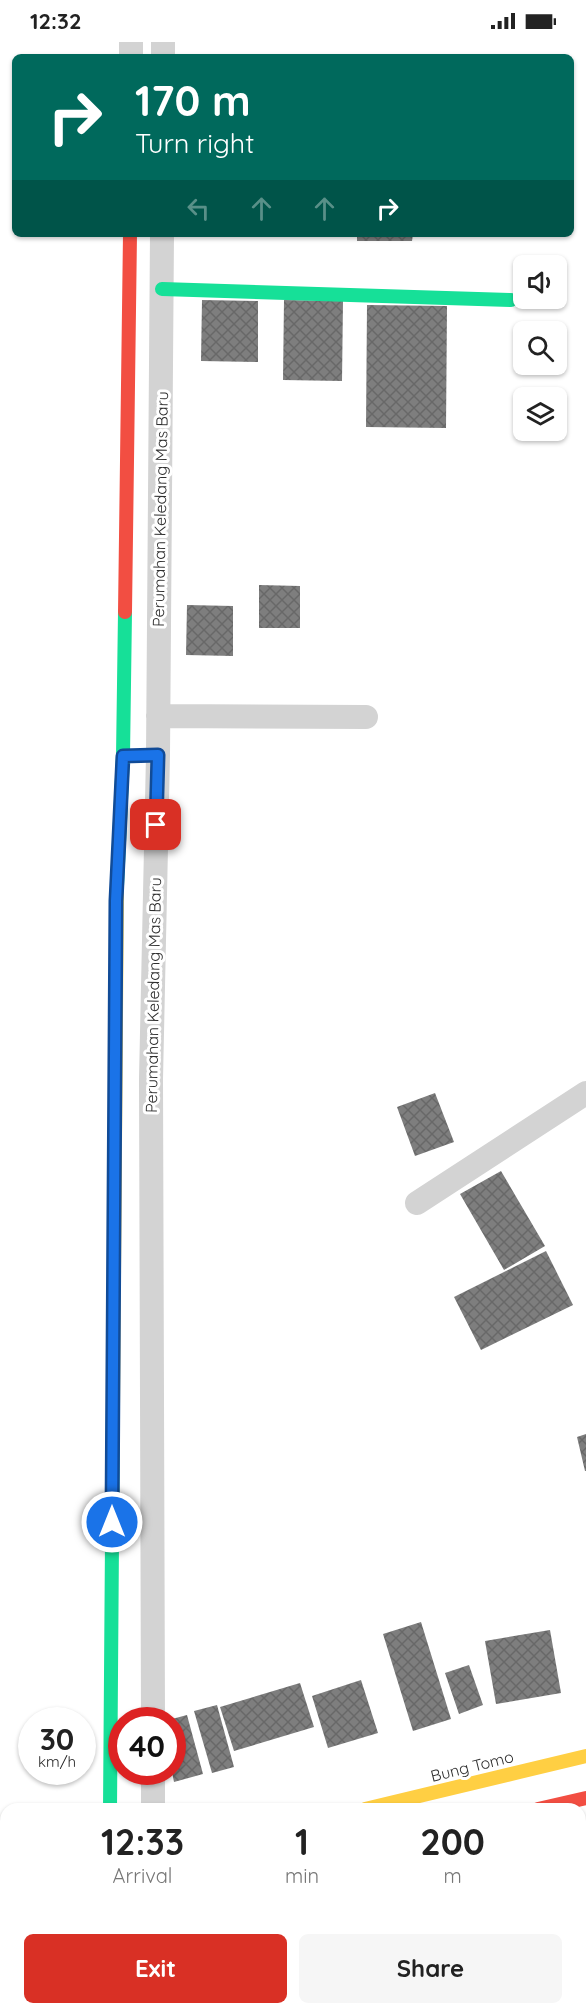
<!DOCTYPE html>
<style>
body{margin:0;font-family:Quicksand,sans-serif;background:#f6f6f6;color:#222;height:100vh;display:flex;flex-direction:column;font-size:22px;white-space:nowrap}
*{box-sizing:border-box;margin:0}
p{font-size:20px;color:#767676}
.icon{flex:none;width:33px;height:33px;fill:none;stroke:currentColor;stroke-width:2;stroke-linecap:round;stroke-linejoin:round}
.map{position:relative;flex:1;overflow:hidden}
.drawer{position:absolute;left:0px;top:1761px;width:586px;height:212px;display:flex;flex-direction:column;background:#fff;border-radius:18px 18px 0 0;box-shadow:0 2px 4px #0004}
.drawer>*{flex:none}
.banner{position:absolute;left:12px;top:12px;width:562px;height:183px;border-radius:9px;box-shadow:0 2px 4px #0004;background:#00695c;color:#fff;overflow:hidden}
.buttons{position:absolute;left:513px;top:213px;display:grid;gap:12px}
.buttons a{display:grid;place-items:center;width:54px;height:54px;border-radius:9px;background:#fff;box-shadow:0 2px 4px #0004;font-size:30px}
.speed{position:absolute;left:18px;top:1665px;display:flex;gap:12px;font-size:30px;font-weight:700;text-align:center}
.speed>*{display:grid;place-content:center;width:78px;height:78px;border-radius:50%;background:#fff;box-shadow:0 2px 4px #0004;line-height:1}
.speed small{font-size:15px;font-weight:400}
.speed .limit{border:9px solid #d22;background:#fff;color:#111}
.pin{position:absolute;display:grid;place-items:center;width:51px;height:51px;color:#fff;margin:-26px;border-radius:12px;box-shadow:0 3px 9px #0006}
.me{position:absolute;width:66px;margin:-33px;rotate:0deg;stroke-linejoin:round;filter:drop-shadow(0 0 4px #0008)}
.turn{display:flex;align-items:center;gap:21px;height:126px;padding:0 24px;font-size:27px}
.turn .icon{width:78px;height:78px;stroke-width:2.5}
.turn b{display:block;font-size:42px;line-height:51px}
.lanes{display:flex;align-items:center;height:57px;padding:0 24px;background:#0003;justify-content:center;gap:30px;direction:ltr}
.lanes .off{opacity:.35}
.eta{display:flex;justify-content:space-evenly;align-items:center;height:102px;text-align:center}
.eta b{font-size:36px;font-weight:800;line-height:42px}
.primary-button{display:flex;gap:12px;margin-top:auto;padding:12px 24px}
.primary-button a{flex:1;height:69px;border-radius:9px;background:#d93025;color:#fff;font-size:24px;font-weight:800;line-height:69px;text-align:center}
.primary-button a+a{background:#f6f6f6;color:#222}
.status{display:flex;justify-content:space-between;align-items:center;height:42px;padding:0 30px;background:#fff;direction:ltr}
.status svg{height:16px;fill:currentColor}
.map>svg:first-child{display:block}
.building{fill:url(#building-cross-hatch)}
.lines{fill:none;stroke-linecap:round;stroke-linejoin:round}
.lane{stroke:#d3d3d3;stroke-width:12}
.street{stroke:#d3d3d3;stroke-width:24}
.fast{stroke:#16e098;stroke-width:14}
.slow{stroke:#ffcf43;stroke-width:14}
.jam{stroke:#f24e42;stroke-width:14}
.route-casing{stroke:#114b97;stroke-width:15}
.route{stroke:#1a73e8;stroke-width:10}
.labels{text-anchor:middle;stroke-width:6;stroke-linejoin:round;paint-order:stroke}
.street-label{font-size:16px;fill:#2e2e2e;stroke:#fff}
</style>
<div class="status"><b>12:32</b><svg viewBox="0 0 49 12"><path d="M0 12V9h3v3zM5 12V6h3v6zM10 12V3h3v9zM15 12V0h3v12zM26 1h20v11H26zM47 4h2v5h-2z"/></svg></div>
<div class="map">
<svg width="586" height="1972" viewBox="0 0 586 1972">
<defs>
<pattern id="building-cross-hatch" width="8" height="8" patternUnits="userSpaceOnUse" patternTransform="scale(1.5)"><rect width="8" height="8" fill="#7e7e7e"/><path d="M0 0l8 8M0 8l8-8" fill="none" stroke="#686868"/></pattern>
</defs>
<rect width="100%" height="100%" fill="#fff"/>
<!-- building -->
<path class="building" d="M190,192h64v3h-64z
M357,192h56l-1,7h-55z
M202,258l56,1v61l-57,-1z
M284,258l59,1 -1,80 -59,-1z
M367,263l80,1 -1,122 -80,-1z
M259,543l41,1v42h-41z
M187,563l46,1v50l-47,-1z
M435,1051l19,49 -39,14 -18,-49z
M501,1129l44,75 -41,24 -44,-76z
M546,1209l27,54 -92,45 -27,-53z
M586,1392v37h-1l-8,-34z
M421,1580l30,97 -38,12 -30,-97z
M550,1588l11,63 -65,11 -11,-63z
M469,1623l14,40 -24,9 -14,-41z
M361,1638l17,53 -50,15 -16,-52z
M300,1641l14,44 -80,24 -14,-44z
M217,1663l17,62 -22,6 -18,-62z
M187,1673l16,59 -29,8 -2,-10v-53z
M69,1966h34l1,6h-34z
M313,1966h49l1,6h-49z
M437,1966h32l1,6h-32z"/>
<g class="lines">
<!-- lane -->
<path class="lane" d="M580,1844l6,38"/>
<!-- street -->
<path class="street" d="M131,15v-15
M163,15v-15
M158,674l208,1
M417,1161l169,-110
M153,1678l-2,-641 7,-324 4,-521
M153,1730v37
M60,1966l1,6"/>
<!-- fast -->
<path class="fast" d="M162,247l349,11
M117,844l6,-130 2,-144
M110,1767l3,-403
M0,1879l6,-1"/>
<!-- slow -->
<path class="slow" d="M113,1364l4,-520
M365,1767l221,-53
M0,1849l6,-1"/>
<!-- jam -->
<path class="jam" d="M125,570l5,-378
M538,1767l48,-11"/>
</g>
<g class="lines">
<!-- route casing -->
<g class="route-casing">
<path id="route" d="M112,1480l4,-621 7,-145 35,-1 -2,70"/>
</g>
<!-- route -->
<use href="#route" class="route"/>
</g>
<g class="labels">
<!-- street labels -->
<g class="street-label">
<text transform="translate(160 467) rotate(-89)" y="6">Perumahan Keledang Mas Baru</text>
<text transform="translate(153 953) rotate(-89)" y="6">Perumahan Keledang Mas Baru</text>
<text transform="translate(472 1724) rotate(-14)" y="6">Bung Tomo</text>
</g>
</g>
</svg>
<div class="buttons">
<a><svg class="icon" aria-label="sound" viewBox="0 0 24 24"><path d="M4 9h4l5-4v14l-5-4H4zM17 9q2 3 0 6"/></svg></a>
<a><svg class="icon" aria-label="search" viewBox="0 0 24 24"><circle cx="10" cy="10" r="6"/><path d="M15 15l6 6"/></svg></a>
<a><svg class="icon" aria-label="layers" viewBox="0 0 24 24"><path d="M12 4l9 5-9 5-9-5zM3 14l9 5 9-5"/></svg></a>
</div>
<div class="speed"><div>30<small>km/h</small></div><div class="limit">40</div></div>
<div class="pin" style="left:156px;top:783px;background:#d93025"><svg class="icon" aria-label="arrive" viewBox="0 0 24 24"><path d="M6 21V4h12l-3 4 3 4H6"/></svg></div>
<svg class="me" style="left:112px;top:1480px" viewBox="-20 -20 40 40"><circle r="17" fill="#1a73e8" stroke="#fff" stroke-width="3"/><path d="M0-11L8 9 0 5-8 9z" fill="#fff"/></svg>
<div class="banner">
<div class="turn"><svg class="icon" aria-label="right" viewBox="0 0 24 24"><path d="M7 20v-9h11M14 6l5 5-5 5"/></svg><div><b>170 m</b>Turn right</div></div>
<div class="lanes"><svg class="icon off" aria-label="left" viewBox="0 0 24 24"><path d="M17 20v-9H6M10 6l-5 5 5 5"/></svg><svg class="icon off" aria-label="ahead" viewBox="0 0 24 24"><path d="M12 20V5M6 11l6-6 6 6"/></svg><svg class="icon off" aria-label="ahead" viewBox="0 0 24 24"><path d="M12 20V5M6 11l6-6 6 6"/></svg><svg class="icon" aria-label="right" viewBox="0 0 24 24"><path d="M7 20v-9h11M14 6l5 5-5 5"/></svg></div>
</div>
<section class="drawer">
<div class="eta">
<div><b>12:33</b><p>Arrival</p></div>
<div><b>1</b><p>min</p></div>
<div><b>200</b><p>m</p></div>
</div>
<div class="primary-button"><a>Exit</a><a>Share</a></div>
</section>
</div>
